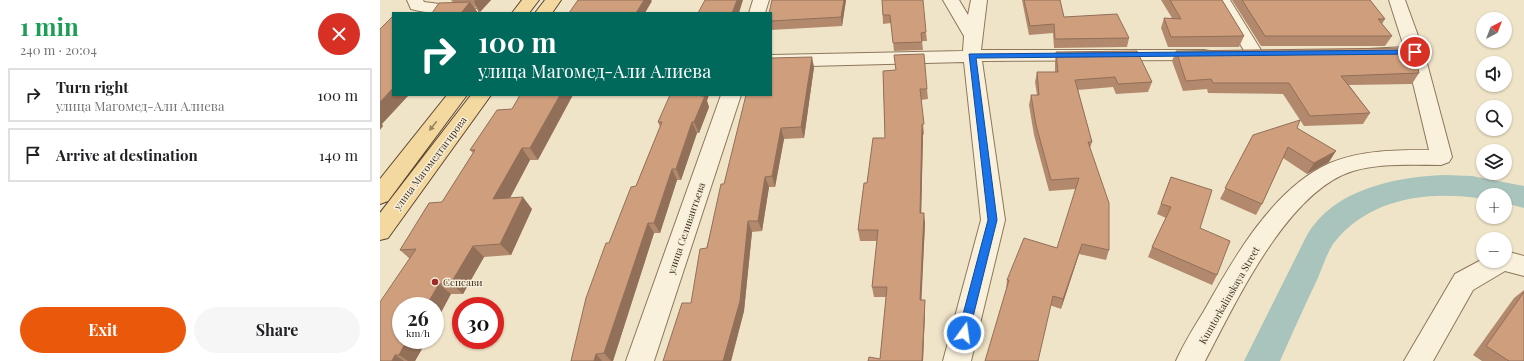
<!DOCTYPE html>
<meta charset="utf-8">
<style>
body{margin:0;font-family:"Playfair Display",serif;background:#f6f6f6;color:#202124;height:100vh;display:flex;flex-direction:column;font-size:15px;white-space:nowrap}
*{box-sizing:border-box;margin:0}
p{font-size:13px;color:#757577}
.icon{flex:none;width:22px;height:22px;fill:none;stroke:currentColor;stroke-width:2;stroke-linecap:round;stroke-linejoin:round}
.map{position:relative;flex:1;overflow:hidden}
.sheet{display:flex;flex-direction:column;background:#fff;width:380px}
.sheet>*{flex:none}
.hud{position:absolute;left:12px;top:12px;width:380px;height:84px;border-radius:0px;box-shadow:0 1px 3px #0004;background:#00695c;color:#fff;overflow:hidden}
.needle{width:26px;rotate:42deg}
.buttons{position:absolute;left:1096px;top:12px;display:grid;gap:8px}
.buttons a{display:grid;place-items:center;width:36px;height:36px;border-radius:50%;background:#fff;box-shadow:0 1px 3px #0004;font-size:20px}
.speed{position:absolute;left:12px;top:297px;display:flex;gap:8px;font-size:20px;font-weight:700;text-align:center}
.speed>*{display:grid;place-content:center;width:52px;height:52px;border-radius:50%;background:#fff;box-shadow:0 1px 3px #0004;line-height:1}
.speed small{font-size:10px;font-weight:400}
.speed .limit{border:6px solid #d22;background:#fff;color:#111}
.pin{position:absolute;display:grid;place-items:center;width:34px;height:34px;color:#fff;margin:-17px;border:2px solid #fff;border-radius:50%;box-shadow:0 1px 4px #0007}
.me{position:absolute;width:44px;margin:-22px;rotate:14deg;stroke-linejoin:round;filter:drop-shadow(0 0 3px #0008)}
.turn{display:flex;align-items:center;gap:14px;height:84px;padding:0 20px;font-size:18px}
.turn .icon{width:52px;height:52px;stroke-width:2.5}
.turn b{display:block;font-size:28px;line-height:34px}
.round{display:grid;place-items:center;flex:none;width:42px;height:42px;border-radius:21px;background:#f6f6f6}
.headline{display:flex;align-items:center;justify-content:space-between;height:68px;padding:0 20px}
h1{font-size:24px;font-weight:700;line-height:30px;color:#1e9e55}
.cta{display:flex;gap:8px;margin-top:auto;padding:8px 20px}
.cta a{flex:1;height:46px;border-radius:24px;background:#ea580c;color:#fff;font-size:16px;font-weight:700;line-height:46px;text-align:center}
.cta a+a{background:#f6f6f6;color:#202124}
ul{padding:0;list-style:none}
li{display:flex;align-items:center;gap:12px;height:54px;margin:0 8px 6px;padding:0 12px;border:2px solid #e0e0e0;border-radius:0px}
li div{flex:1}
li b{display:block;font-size:15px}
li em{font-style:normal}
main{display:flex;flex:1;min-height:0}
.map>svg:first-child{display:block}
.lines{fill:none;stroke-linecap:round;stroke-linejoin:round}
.canal{fill:#a9c4bc;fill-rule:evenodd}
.minor-casing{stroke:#8d765c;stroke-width:2}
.primary-casing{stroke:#5b4430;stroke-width:2}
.minor{fill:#faf1dc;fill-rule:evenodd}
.primary{fill:#f3d9a0;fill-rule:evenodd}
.wall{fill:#b2896c}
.shaded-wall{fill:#916f58}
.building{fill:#cf9f7d;stroke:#916f58}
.oneway{fill:#988460}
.route{fill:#1a73e8;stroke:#114b97}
.poi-dot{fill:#9e2a2b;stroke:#f7eed8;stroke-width:1.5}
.labels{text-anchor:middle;stroke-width:3;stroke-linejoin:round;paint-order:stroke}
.street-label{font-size:10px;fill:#3d2e20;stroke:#f7eed8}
.poi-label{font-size:10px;fill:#3d2e20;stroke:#f7eed8;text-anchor:start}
</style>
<main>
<section class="sheet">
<div class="headline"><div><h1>1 min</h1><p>240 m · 20:04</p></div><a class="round" style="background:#d93025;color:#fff"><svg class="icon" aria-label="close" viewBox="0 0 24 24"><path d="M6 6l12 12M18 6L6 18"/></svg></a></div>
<ul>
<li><svg class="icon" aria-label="right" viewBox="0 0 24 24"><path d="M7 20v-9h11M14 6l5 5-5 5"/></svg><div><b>Turn right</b><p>улица Магомед-Али Алиева</p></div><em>100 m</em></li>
<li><svg class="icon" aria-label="arrive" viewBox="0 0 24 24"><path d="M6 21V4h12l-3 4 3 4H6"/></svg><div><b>Arrive at destination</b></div><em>140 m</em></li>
</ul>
<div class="cta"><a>Exit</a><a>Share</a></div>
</section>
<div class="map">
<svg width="1144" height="361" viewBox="0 0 1144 361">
<rect width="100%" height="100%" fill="#f0e4c8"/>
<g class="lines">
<!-- canal -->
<path class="canal" d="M1064,175l28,1 52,10v22l-19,-5v-8h-22v4c-54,-9 -115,-1 -150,45 -7,11 -11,25 -16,36 -13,27 -25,54 -37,81h-36l63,-126c27,-46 88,-58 137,-60z"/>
<!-- minor casing -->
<g class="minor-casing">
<path id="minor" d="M27,0h16l1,2 47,6 6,1 2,4c-22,0 -46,2 -68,-4z
M373,0h16l-4,13h-16z
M563,0h16l9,15 3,-15h16l-6,50h223l6,1 3,4 -3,4 -6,1 -222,1 23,159 -34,141h-28l38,-141 -17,-158 -193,5v-12l192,-4 1,-15z
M834,0h16l34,55 -3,4 -6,1 -6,-1z
M1009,0h16l19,52 28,105 -3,5 -8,3c-29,0 -60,-2 -88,6 -66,20 -118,133 -148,190h-29c8,-18 18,-34 28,-50 29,-52 69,-123 126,-148 31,-13 66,-13 99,-13l-22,-92h-31l-6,-1 -3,-4 3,-4 34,-2z
M341,95h20l-87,266h-28z
M1125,251l19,5v20l-19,-5 -32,19 -40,71h-29l51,-87 28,-15v2h22z"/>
</g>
<!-- primary casing -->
<g class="primary-casing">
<path id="primary" d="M142,0h17l-10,13h-17z
M165,0h16l-9,13h-17z
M67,95h20l-79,106 -8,3v-25z
M91,95h20l-103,143 -8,2v-27z"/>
</g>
<!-- minor -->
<use href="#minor" class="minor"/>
<!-- primary -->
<use href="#primary" class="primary"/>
</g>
<!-- wall -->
<path class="wall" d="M71,0h40l-11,12 -3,-4 -3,-1 4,6h-17z
M392,0h74l-4,26 -71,4v-17z
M502,0l44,32 1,9h-5l1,9 -29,1 -3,-28 -8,1z
M642,0h38l4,17 65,21 -2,9 -73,1 -1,-15 -24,2z
M781,0h61l22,36 -5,11h-71l-7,-19 3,-10h8z
M852,0h138l15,19 -3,5 10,12 -7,10h-124z
M796,51l243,22 -7,11 -63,1 21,28 -7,11 -59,2 -21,-32 -75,-1 -1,-4 -24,2 -11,-30z
M676,52l96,30 -4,10 -32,2 -3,-7 -35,3 14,52 -2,6 19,102 -3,10 -27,-6 -18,55 -55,-19 1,-10 50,-32 19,-59 -27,2 -15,-56 -5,-30 2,-10h6l-2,-13 2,-10h18v-10z
M434,67l-10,71 -20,1 -9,48h-6l-7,44 -10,1 -8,79 -13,50h-68l28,-58 33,-119z
M503,71l44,18 1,10 -7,1 3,34 -1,1 -2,78 4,10 -4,77 4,10 -2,51h-55l12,-2 6,-62h-12l-2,-10 5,-46h-17l-2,-11 9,-47 18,-45z
M327,101l2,6 -10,26h-2l-16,47h-4l-17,53h-6l-41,128h-42l38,-118 27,-57 24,-59 -2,-5z
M132,109l26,51h-8l-20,38 22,11 -21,46 -27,2 -21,37h-12l-50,46h26l-12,21h-35l30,-102 -10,-9 42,-48 31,-49 -3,-3z
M917,128l32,34 -22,12 -24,-16 -21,46 -6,11 -36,-16 33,-64z
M791,177l29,51 17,47 -5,10 -64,-28 4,-10 14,-29 -9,-4z
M1144,290v71h-42l-9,-6 41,-57z"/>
<!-- shaded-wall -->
<path class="shaded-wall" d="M95,0h16l-11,12 -6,-10z
M264,0h7l1,1 -7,12h-9z
M357,0h6l-4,13h-7z
M464,0h2l-4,26 -1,-9z
M90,2l8,11h-17z
M432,57l2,10 -10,71 -3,-11z
M13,88v7h16l-27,29 1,2 -3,4v-28z
M180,95h13l-35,65 -8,-12z
M321,95h8l-2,6 2,6 -10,26 -5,-11z
M312,122l5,11 -16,47 -5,-11z
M542,124l1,11 -2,88 -1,-10z
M401,128l3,11 -9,48 -3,-11z
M142,148l8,12 -27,51 -10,-12z
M956,151l-7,11 -22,12 7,-11z
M292,169l5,11 -17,53 -6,-10z
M385,177l4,10 -7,44 -4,-10z
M143,197l9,12 -21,46 -11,-11z
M544,213l1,10 -4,87 -1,-10z
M368,221l4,11 -8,79 -13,50h-8z
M268,223l6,10 -41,128h-2l-7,-8z
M702,244l-3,10 -18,55 2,-10z
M93,246l11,11 -21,37 -12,-11z
M59,284l12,10 -16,30v-18h-9z
M545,300v10l-2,51h-1z
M27,340h20l-12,21h-7l-9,-6z
M216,354l6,7h-8z
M15,355l9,6h-12z"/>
<!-- building -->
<path class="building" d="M198,0h66l-8,13h-67z
M325,0h32l-5,13h-34z
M392,0h72l-3,17 -70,4v-8h-2z
M502,0h41l3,32 -5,1 1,9 -29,1 -3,-28h-7z
M644,0h36l4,17 53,-3 12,24 -74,1 -1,-15 -24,2z
M790,0h52l22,36 -73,1 -7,-19 17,1z
M862,0h128l15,19h-7l14,17h-127z
M90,2l-9,11h-29l7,-10z
M13,16v72l-13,14v-73z
M1023,48l14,17 2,8 -78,3 29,37 -60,3 -21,-33h-76l-2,-4 -25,2 -10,-30z
M757,51l15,31 -34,2 -3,-7 -40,3 17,62h-4l21,61v47l-27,-6 -19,55 -10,-3 -15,65h-53l24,-81h-2l17,-42 33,10 22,-70 -28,2 -15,-55 -5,-30h8l-2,-23h21l-2,-20z
M544,54l3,35h-7l4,35h-2l-2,89h4l-4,87h5l-3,61h-54l1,-4 11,2 7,-72h-15l6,-57h-20l6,-47h3l6,-45h12l-2,-67 13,-1 -2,-15z
M432,57l-11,70 -20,1 -9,48 -7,1 -7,44h-10l-8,80 -17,60h-60l19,-58h9l9,-54 7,-1 14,-64h3l22,-89h25v-37z
M140,95h40l-30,53h-8l-29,51 30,-2 -23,47 -27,2 -22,37 -12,1 -13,22h-25v34h6l-8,15h-4l-3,6h-12v-59l36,-53 -16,1 29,-47 13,-1 33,-52h-5l27,-40 15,-1z
M290,95h31v1h4l-11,26h-2l-16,47h-4l-18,54h-6l-44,130 -8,1 -2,7h-23l15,-63 20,-55h3l22,-56 5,-1 26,-64h-4z
M920,120l-3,8 39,23 -22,12 -26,-16 -26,57 -37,-16 28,-53z
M791,177l41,13 -12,38 30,13 -13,34 -65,-28 19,-40 -10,-3z
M1144,292v69h-15l-23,-15z"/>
<!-- one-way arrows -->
<defs><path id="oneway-solid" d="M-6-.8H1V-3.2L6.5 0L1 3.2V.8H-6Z"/></defs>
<use class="oneway" href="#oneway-solid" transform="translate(53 126) rotate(128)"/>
<!-- route -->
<path class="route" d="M1035,50l4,2 -1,2 -442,4 21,162 -28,113 -1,3 -4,2 -4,-2 -2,-3 30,-113 -19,-166z"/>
<!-- markers -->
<circle class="poi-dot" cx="55" cy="282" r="4"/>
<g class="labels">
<!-- street labels -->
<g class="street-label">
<text transform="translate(50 163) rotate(-53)" y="4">улица Магомедтагирова</text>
<text transform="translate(306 228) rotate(-71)" y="4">улица Селивантьева</text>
<text transform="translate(849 295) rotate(-60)" y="4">Kumtorkalinskaya Street</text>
</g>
<!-- poi labels -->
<g class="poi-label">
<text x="63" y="286">Сенсави</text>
</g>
</g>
</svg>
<div class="buttons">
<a><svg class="needle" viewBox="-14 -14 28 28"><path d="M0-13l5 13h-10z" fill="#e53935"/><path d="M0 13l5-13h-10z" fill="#757577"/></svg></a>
<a><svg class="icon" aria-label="sound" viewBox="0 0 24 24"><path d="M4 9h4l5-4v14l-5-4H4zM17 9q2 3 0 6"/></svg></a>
<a><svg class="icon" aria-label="search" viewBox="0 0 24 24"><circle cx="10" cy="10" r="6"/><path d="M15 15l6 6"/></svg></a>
<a><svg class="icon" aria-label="layers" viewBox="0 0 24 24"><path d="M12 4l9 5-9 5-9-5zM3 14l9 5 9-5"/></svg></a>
<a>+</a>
<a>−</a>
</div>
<div class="speed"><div>26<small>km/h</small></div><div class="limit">30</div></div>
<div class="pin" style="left:1035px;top:52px;background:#d93025"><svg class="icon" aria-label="arrive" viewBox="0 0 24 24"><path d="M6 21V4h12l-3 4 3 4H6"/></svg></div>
<svg class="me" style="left:584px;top:333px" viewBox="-20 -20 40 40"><circle r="17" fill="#1a73e8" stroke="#fff" stroke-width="3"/><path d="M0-11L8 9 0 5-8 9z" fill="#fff"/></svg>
<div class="hud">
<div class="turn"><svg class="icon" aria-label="right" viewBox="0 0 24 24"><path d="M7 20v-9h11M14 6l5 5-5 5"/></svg><div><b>100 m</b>улица Магомед-Али Алиева</div></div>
</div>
</div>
</main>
